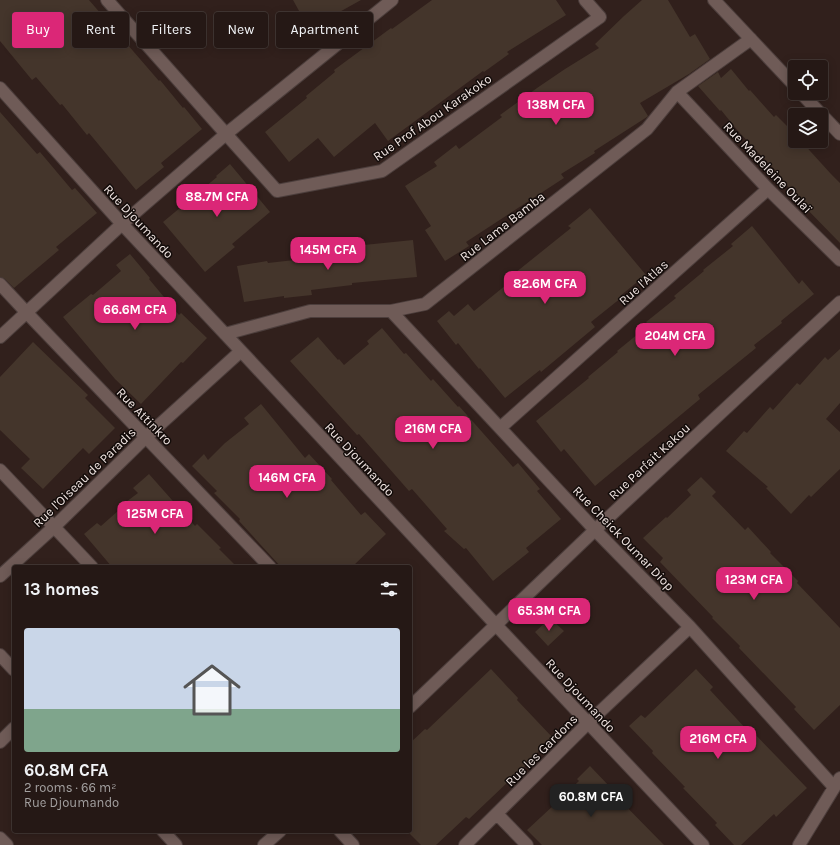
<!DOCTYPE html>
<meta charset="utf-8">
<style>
body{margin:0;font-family:Karla,sans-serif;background:#2d211e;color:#f1f3f6;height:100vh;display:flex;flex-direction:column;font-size:15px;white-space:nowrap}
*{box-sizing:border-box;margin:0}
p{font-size:13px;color:#a3a0a0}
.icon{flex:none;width:22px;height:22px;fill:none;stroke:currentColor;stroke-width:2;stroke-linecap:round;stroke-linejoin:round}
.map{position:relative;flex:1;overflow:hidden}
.sheet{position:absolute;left:12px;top:565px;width:400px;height:268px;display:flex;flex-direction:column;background:#251815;border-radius:4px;box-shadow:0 2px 10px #0003,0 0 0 1px #423734}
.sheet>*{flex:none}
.top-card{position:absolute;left:12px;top:12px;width:400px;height:36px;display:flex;gap:8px}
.tools{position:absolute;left:788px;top:60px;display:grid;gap:8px}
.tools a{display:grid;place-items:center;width:40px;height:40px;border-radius:4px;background:#251815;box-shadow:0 2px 10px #0003,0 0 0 1px #423734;font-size:20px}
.price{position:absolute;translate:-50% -34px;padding:0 9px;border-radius:8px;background:#db2777;color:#fff;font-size:13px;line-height:26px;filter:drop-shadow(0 1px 2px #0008)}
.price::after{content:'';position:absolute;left:50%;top:24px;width:12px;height:9px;margin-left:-6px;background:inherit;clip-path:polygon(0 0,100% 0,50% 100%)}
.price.active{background:#222;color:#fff}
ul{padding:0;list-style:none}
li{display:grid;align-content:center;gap:8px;height:212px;padding:0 12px}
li+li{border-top:1px solid #423734}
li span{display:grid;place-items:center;height:124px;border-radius:4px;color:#555}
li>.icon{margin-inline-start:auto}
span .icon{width:72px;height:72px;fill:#fffc;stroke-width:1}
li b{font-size:17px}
h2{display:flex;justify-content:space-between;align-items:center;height:48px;padding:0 12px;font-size:17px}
.tag{padding:0 14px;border-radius:4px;background:#251815;box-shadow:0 2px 10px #0003,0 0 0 1px #423734;font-size:14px;line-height:36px}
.tag.active{background:#db2777;color:#fff}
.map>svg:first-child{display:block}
.building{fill:#44352b}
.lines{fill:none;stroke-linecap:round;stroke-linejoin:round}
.street-casing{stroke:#4c3e3c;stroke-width:14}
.street{stroke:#6f5b57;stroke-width:12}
.labels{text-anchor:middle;stroke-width:3;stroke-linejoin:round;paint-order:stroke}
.street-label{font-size:13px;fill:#f1e5e2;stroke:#130c0a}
</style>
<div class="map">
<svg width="840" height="845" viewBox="0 0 840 845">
<rect width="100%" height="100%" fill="#31201c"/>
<!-- building -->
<path class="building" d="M0,0h89l70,81 1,-1 23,28 1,-1 18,22 -41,34 3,4 -28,23 -23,-28 -24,-29 -2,2 -25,-31 -2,1 -24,-28 -4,3 -32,-39z
M293,0h68l-52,29z
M432,0h124l10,15 -59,37 2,2 -25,18 -1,-1 -95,70 -13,-18 -41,34 -16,-19 -29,24 -24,-30 42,-34 -1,-2 29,-24 -1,-2 57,-42 1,1z
M642,0h26l22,37 5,-3 15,25 -21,15 -49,29 8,13 -1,1 -53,34 1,2 -34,21 3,4 -98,64 3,4 -24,15 -20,-31 6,-4 -26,-40 32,-20 -3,-4 22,-17 3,4 43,-32 -2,-2 37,-27 28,-19 34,-21 -4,-4 29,-28z
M731,69l18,22 1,-1 24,27 2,-2 19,19v7h6l30,33 9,9v60l-39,-40 1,-1 -28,-31 1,-1 -37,-39 -17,-21 -1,1 -22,-25 20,-14 3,6z
M0,112l37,42 3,-2 32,38 3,-2 22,25 -41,34 3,3 -45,38 -9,-9 -5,-2z
M230,164l40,48 -38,32 3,3 -30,25 -42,-50 54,-45 -1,-1z
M590,208l56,67 -26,21 1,2 -30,24 4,5 -54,45 -1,-2 -35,28 -25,-30 -1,1 -21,-26 -2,2 -19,-24 12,-10 5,5 14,-12 6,7 38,-31 -2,-3 61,-49 -3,-2z
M752,226l47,58 3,-4 12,14 -33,27 1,2 -28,22 2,3 -58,47 2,4 -105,87 -31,-37 -3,3 -25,-31 53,-43 -1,-1 30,-25 -1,-1 32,-26 -3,-3 30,-24 -2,-2 30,-25 -1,-1 30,-24 -2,-2z
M413,240l4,37 -65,6v2l-41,5 1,5 -28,3v-2l-40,6 -7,-36 30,-5 1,2 53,-6 -1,-5 34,-4v-2z
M130,254l20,24 -1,1 30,36 2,-2 26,25 -24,25 -2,-1 -40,42 -26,-25 -52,-62 28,-23 2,1 28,-24 -5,-6z
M382,328l22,26 2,-1 25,28 2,-2 25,28 1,-1 54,61 5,-4 22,26 -3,2 24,28 -35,29 3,4 -36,29 -27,-33 -2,1 -20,-18 3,-2 -35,-40 -3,2 -50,-57 -2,1 -67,-74 28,-24 20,23 1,-1 5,6 25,-21 -2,-3z
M33,342l55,53 -3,3 30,30 -26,26 -6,-6 -40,41 -22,-21 9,-9 -30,-29v-53z
M840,349v54l-14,16 14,13v37l-29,28 -2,-2 -18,19 -25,-26 2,-1 -42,-36 18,-20 3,2 23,-26 3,3 24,-27 3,2 25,-28 3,3z
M261,404l44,54 4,-4 23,25 -1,1 30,35 4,-3 21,22 -34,33h-71l-42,-46 1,-2 -26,-26 3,-2 -25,-25 12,-12 4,6 17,-17 24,-19 -5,-6z
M149,474l46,52 2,-2 24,24 -2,1 18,18h-125l-28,-33 13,-11 4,3 26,-23 -1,-1 12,-9 -5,-5z
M701,477l15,15 -4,4 33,34 3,-3 23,25 -1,1 28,28 -1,2 43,45v77l-26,25 -20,-21 2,-2 -57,-59 1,-2 -28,-28 1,-1 -53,-55 3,-4 -20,-20 23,-21 1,1 24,-23 -4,-5z
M550,618l14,13 -16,15 -13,-14z
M491,669l27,29 -1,2 36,38 -27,25 1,1 -58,55 -3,-2 -30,28h-15l-11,-11v-91l15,-14 2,1z
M696,669l17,18 -3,3 38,41 2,-2 57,59 -31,29 -2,-3 -33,31h-7l-19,-20 2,-2 -34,-35 2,-1 -33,-34 1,-2 -24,-25 12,-11 4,3z
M590,766l21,22 -1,2 54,55h-122l-15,-15 28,-26 24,-23 -2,-2z"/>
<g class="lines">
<defs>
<path id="street" d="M107,0l119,134 51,57 105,-20 218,-154 -15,-17
M714,0l81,86
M0,88l122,136 119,127 255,274 207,220
M677,92l91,97 72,71
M801,93l39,41
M0,284l27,29 243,254
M391,311l204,219 95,97 144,160
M225,334l85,-23h81l34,-7 222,-175 30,-37 74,-53
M0,337l122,-113 104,-90 166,-134
M500,428l268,-239
M0,470l92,97
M0,576l54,-49 92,-90 95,-86
M0,655l14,15
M410,707l185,-177 245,-228
M0,742l14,-14
M497,814l30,31
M163,831l13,14
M340,831l13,14
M0,838l7,7
M264,845l16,-14
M465,845l123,-122 102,-96
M799,845l41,-67"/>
</defs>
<!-- street casing -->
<use href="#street" class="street-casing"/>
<!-- street -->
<use href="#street" class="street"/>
</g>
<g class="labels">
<!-- street labels -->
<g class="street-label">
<text transform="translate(432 117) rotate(-35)" y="5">Rue Prof Abou Karakoko</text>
<text transform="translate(768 167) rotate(46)" y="5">Rue Madeleine Oulaï</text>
<text transform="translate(139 221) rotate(47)" y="5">Rue Djoumando</text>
<text transform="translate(502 226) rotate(-38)" y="5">Rue Lama Bamba</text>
<text transform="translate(643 282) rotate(-42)" y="5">Rue l'Atlas</text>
<text transform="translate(145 416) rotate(46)" y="5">Rue Attinkro</text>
<text transform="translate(360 459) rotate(47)" y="5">Rue Djoumando</text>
<text transform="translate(649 461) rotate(-43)" y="5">Rue Parfait Kakou</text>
<text transform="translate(84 477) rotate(-44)" y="5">Rue l'Oiseau de Paradis</text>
<text transform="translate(624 538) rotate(46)" y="5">Rue Cheick Oumar Diop</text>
<text transform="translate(581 695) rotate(47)" y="5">Rue Djoumando</text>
<text transform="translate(541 750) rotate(-45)" y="5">Rue les Gardons</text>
</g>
</g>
</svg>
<div class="tools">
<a><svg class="icon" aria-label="locate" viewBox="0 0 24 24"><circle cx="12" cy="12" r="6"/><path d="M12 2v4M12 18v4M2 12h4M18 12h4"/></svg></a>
<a><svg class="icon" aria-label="layers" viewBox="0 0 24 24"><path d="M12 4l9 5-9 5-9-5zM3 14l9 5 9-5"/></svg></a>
</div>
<b class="price" style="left:556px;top:126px">138M CFA</b>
<b class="price" style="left:217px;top:218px">88.7M CFA</b>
<b class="price" style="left:328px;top:271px">145M CFA</b>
<b class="price" style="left:545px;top:305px">82.6M CFA</b>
<b class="price" style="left:135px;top:331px">66.6M CFA</b>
<b class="price" style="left:675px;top:357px">204M CFA</b>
<b class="price" style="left:433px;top:450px">216M CFA</b>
<b class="price" style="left:287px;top:499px">146M CFA</b>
<b class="price" style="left:155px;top:535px">125M CFA</b>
<b class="price" style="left:754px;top:601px">123M CFA</b>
<b class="price" style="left:549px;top:632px">65.3M CFA</b>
<b class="price" style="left:718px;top:760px">216M CFA</b>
<b class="price active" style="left:591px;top:818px">60.8M CFA</b>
<div class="top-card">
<a class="tag active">Buy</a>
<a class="tag">Rent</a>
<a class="tag">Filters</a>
<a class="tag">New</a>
<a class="tag">Apartment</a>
</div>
<section class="sheet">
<h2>13 homes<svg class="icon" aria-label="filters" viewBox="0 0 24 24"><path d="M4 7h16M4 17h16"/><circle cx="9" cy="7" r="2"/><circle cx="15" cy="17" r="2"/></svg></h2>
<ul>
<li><span style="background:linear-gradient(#c9d6e8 65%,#7fa58c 0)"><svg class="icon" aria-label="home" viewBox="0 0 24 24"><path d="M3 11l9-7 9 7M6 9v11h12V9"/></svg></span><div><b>60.8M CFA</b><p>2 rooms · 66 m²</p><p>Rue Djoumando</p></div></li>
</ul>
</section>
</div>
